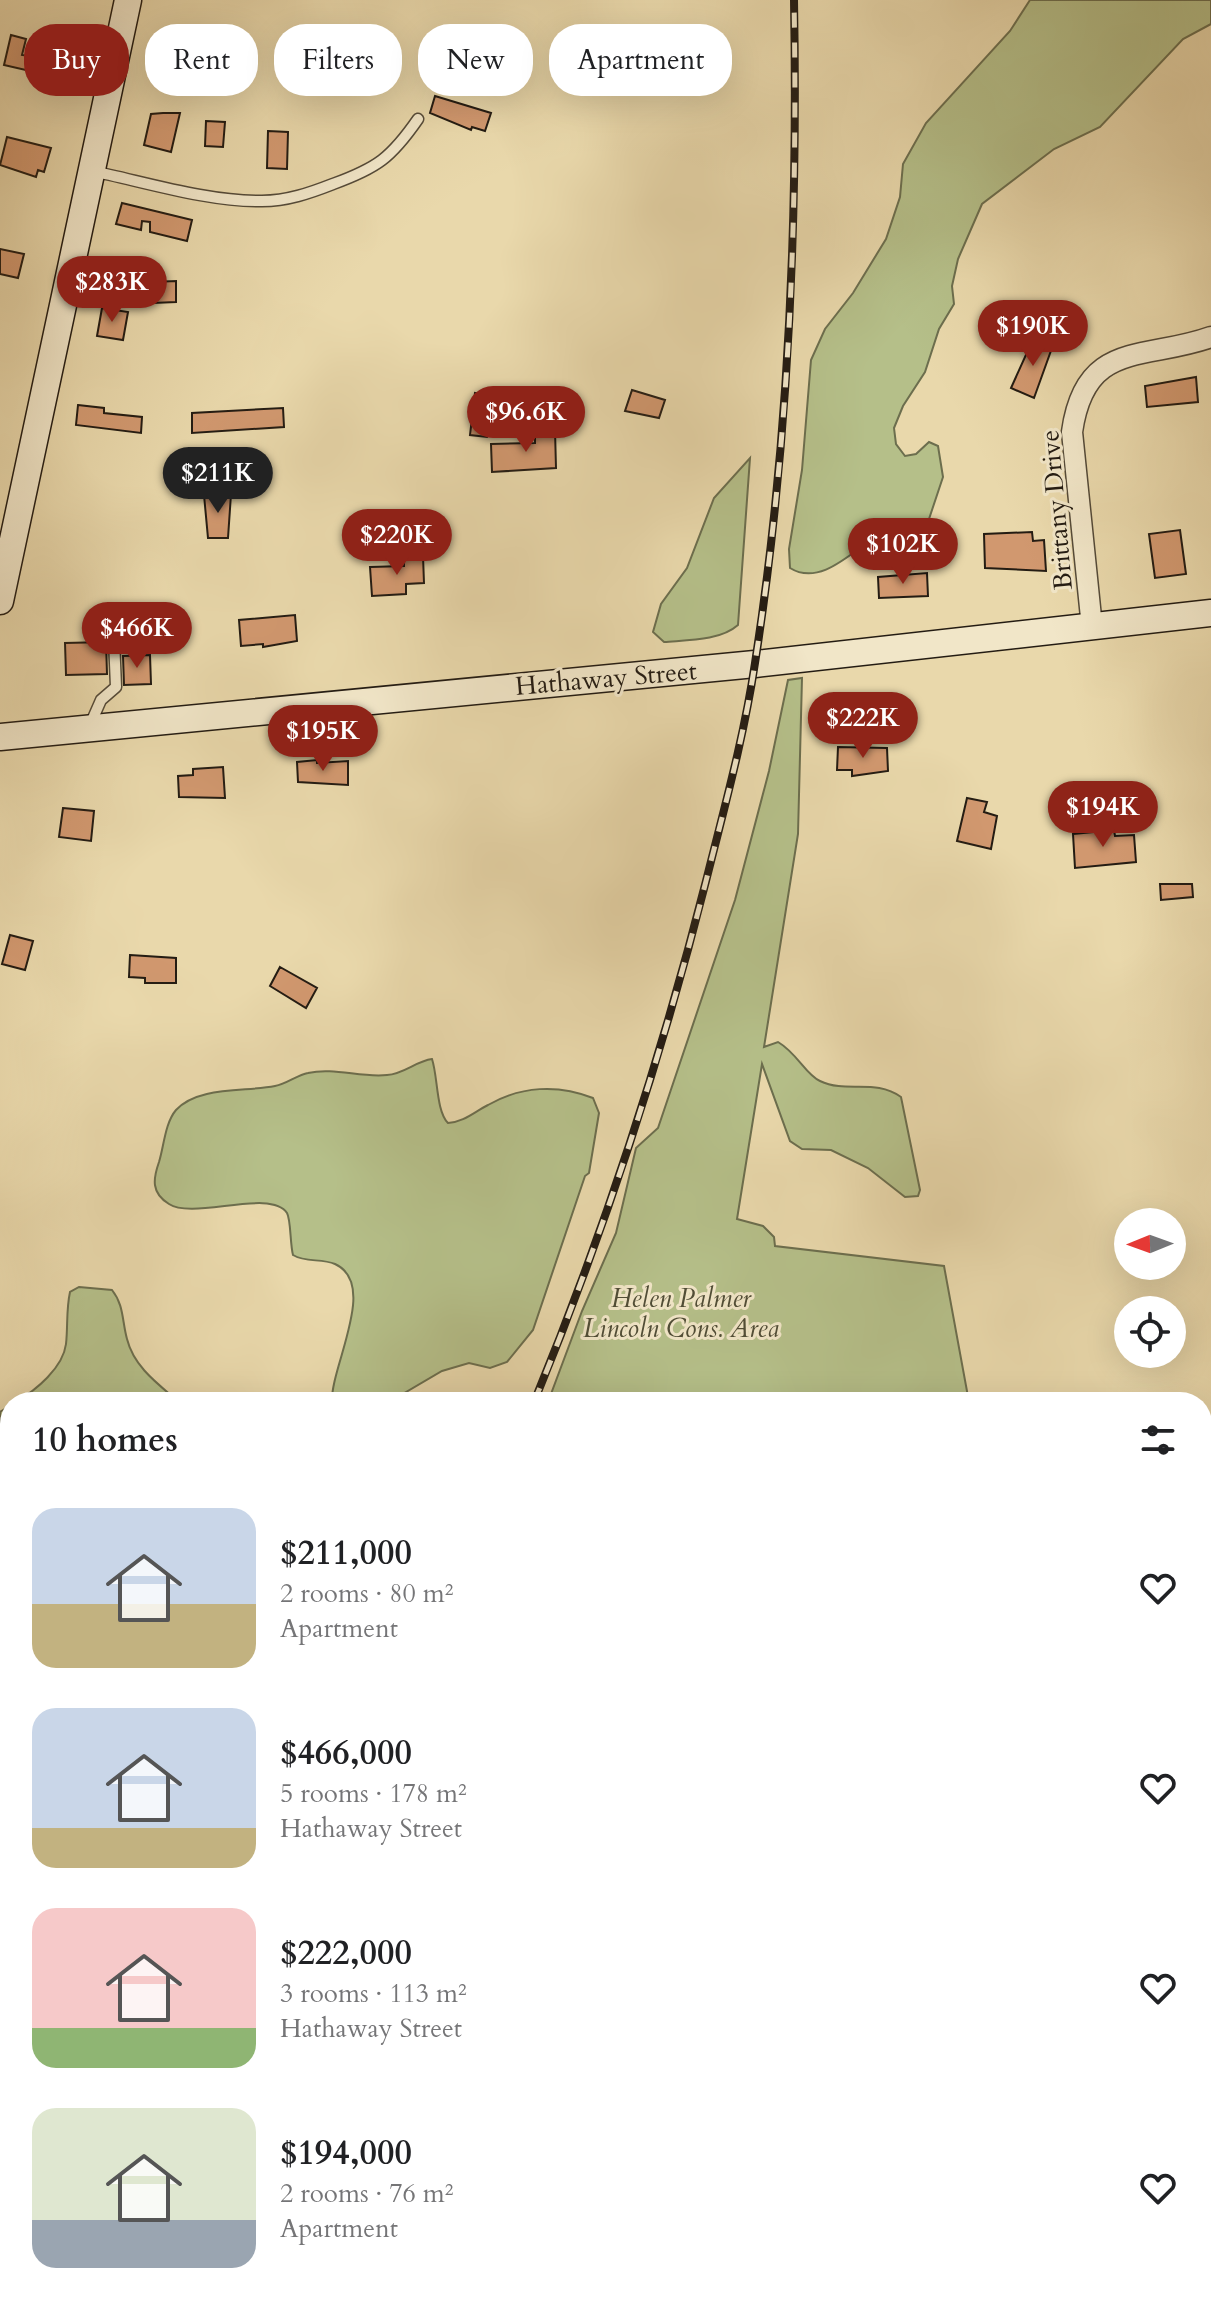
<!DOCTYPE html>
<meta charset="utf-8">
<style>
body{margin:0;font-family:Cardo,serif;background:#f6f6f6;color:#202124;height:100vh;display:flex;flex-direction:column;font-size:30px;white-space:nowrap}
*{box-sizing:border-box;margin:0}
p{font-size:26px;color:#757577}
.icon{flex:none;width:44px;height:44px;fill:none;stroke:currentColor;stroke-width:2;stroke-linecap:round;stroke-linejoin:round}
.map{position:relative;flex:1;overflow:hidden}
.details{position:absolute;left:0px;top:1392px;width:1212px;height:912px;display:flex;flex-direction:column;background:#fff;border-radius:32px 32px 0 0;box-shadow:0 8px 32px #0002}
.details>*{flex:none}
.guide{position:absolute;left:24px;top:24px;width:800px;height:72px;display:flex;gap:16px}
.needle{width:52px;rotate:269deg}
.fabs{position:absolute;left:1114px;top:1208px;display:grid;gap:16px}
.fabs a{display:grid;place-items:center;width:72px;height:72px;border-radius:50%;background:#fff;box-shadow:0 8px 32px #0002;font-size:40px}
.price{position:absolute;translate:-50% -68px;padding:0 18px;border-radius:28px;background:#8f2418;color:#fff;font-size:26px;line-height:52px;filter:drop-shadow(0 2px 4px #0008)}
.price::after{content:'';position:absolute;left:50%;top:48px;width:24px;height:18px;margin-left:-12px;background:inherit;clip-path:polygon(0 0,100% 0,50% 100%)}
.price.active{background:#222;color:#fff}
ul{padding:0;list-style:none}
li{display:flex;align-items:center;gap:24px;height:200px;padding:0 32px}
li span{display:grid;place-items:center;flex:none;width:224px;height:160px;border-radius:24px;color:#555}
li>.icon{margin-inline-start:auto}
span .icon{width:96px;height:96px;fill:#fffc;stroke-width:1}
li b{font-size:34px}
h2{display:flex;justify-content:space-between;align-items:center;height:96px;padding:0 32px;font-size:34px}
.tag{padding:0 28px;border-radius:32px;background:#fff;box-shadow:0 8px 32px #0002;font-size:28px;line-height:72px}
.tag.active{background:#8f2418;color:#fff}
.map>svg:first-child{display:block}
.green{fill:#b5bf89;stroke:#6c6e4e;stroke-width:2}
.water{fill:#9ab8b3;stroke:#6b7a73;stroke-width:2}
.building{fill:#d1986f;stroke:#241c13;stroke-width:2}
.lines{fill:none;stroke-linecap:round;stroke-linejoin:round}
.lane-casing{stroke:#554b39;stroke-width:13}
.street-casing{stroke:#554b39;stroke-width:23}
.secondary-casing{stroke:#241c13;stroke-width:29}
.highway-casing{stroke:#241c13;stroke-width:37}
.lane{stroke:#f1e6c8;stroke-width:10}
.street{stroke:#f1e6c8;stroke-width:20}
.secondary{stroke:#f1e6c8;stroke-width:26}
.highway{stroke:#e4bc76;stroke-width:34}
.rail-casing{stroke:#241c13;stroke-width:8}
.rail{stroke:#f1e6c8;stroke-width:5;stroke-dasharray:15;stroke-linecap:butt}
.labels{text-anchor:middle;stroke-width:6;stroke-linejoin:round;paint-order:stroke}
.street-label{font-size:26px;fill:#241c13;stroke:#f1e6c8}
.park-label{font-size:26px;font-style:italic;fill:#504d36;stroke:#f1e6c8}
</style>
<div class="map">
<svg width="1211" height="2304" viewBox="0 0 1211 2304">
<rect width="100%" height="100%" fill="#e9d8ab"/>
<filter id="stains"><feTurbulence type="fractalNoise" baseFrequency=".0025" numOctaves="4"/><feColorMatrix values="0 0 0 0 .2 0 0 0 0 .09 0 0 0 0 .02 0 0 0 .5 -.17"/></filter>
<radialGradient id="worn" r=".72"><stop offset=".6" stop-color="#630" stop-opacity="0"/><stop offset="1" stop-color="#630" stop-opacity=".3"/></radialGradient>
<!-- green -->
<path class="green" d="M1030,0h181v24l-28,15 -83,88 -46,22 -72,55 -24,55 -6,27 2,18 -15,25 -14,43 -22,34 -9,22 2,16 9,12 11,-2 13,-12 9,4 5,31 -14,42c-14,11 -28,4 -42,11 -28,13 -63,59 -97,38l-1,-19 13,-79 9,-110 14,-31 28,-36 33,-54 14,-42 3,-33 23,-41 84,-92z
M750,458l-12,167c-18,16 -51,15 -74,17l-11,-10 8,-28 26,-36 27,-70z
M802,678l-4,156 -34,213 14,-5c19,11 28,33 42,39 27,13 55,-3 81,16l19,93 -2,6 -13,1 -37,-29 -37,-18 -29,-1 -12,-8 -28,-77 -25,155 26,7 11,11 1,9 169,20 25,136h-421l34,-91 34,-78 20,-85 22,-20 77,-228 34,-129 19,-91z
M432,1059c6,18 4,52 16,64 16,-1 26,-11 40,-18 33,-19 70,-21 105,-7l6,15 -10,60 -4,3 -52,154 -26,32 -17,6 -21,-5 -27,8 -53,31h-57c-2,-35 47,-118 3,-138 -14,-6 -29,-1 -42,-9 -3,-11 -2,-35 -6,-42 -16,-25 -94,7 -118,-9 -18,-11 -16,-25 -10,-42 5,-16 6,-39 17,-52 22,-24 69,-18 99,-24 12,-2 22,-11 33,-13 26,-6 53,5 79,2 17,-1 29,-14 45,-16z
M79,1287l33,3c12,15 10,31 15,49 7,28 31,45 52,63h-163c20,-12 47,-34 50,-58 2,-18 0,-34 4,-52z
M10,1406v72l-10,-2v-64z
M1211,1512v128h-9v-125z
M0,1842l10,3v354l-10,12z
M1202,2058l9,1v245h-119l-20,-10h130z
M545,2294h86l-23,1 -14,9h-66z"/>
<!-- water -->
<path class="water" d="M1202,2006l9,1v135l-9,8z
M631,2294h433l-12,10h-458l14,-9z"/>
<!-- building -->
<path class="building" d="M11,35l15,4 -4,16 35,5 -1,9 13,1 -3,19 -28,-4 1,-12 -35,-8z
M435,96l56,17 -6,18 -13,-4 -1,3 -41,-17z
M163,113h17l-9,39 -27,-7 7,-31z
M206,121l19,1 -2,25 -18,-1z
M268,131l20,1 -1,37 -20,-1z
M7,137l44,11 -7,24 -6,-2 -2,7 -36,-12z
M122,203l70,17 -5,21 -37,-9v-10l-8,-1 -1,9 -25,-6z
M0,249l24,5 -6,24 -18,-4z
M176,281v21l-23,1 -1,-21z
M102,308l26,4 -5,28 -26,-4z
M1034,337l19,8 -19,53 -23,-10z
M1196,377l2,25 -51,5 -2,-21z
M632,390l33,10 -6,18 -34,-7z
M475,393l17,3 -5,41 -17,-2z
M78,405l26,3v5l38,4 -1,16 -65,-8z
M283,408l1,19 -92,6v-20z
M535,430h20l1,38 -64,4 -1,-28 44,-1z
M231,494l-3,44h-20l-4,-43z
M1180,530l6,44 -31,4 -6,-44z
M1032,532l1,9 11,-1 2,31 -61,-3 -1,-34z
M423,556l1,27 -18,1v10l-34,2 -2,-29 34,-1v-9z
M927,573l1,23 -49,2 -1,-21z
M295,615l2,26 -34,6v-3l-22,2 -2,-26z
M106,642l1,32 -41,1 -1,-32z
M150,655l1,29 -27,1 -1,-29z
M838,747l49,1 1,23 -36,5v-6h-15z
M317,760v3l31,-2v24l-50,-3 -1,-20z
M223,767l2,31 -46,-1 -1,-21 15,-1v-6z
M967,798l20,4 -3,10 13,4 -6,33 -34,-8z
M63,808l31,3 -3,30 -32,-4z
M1114,830l1,6 19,-1 2,27 -61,6 -2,-34z
M1160,884h32l1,13 -32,3z
M10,935l23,6 -8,29 -23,-6z
M130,955l46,3v25h-31v-5l-16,-1z
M280,967l37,21 -11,20 -36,-22z"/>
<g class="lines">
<defs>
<path id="lane" d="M92,171c53,11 117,31 170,30 25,0 48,-8 71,-17 44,-16 58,-26 85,-65
M90,725l11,-25 15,-13 -2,-48"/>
<path id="street" d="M1092,627l-20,-195c13,-93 73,-71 139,-95
M1108,2304l6,-10"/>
<path id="secondary" d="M0,601l128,-601
M0,737l755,-73 456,-51"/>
<path id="highway" d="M0,1558l10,3
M0,1708l10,3
M1202,1756l9,1
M1202,1939l9,1"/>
</defs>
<!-- lane casing -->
<use href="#lane" class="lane-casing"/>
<!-- street casing -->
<use href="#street" class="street-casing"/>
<!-- secondary casing -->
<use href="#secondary" class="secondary-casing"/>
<!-- highway casing -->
<use href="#highway" class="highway-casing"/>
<!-- lane -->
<use href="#lane" class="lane"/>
<!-- street -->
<use href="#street" class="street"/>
<!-- secondary -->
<use href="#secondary" class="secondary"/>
<!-- highway -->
<use href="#highway" class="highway"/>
<defs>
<path id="rail" d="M534,1402c70,-170 127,-343 172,-521 18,-72 38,-144 49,-218 34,-219 43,-442 39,-663
M0,2258l10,-12"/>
</defs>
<!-- rail casing -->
<use href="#rail" class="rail-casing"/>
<!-- rail -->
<use href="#rail" class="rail"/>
</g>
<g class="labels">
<!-- street labels -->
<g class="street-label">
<text transform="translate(1056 510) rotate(-95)" y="9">Brittany Drive</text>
<text transform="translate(606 678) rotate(-5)" y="9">Hathaway Street</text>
</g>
<!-- park labels -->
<g class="park-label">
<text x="681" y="1307">Helen Palmer<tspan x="681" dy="30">Lincoln Cons. Area</tspan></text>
</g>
</g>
<rect width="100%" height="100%" filter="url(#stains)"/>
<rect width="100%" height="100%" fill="url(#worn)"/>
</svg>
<div class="fabs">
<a><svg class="needle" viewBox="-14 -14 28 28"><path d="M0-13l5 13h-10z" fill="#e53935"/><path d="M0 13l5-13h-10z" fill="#757577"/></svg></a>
<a><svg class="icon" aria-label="locate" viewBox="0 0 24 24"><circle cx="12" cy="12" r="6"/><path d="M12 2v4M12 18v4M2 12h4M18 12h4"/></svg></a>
</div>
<b class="price" style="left:112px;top:324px">$283K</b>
<b class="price" style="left:1033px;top:368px">$190K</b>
<b class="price" style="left:526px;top:454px">$96.6K</b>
<b class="price active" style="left:218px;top:515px">$211K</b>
<b class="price" style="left:397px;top:577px">$220K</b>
<b class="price" style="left:903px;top:586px">$102K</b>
<b class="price" style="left:137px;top:670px">$466K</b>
<b class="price" style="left:863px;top:760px">$222K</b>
<b class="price" style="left:323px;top:773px">$195K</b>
<b class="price" style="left:1103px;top:849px">$194K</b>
<div class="guide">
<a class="tag active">Buy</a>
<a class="tag">Rent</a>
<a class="tag">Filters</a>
<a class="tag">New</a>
<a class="tag">Apartment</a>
</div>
<section class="details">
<h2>10 homes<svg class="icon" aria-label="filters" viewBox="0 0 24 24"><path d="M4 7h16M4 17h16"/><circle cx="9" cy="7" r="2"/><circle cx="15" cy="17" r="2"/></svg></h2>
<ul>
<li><span style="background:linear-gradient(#c9d6e8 60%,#c2b280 0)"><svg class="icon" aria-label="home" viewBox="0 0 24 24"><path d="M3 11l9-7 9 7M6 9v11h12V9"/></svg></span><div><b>$211,000</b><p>2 rooms · 80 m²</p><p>Apartment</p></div><svg class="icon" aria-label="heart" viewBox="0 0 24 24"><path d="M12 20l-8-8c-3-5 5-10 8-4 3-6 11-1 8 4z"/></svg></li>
<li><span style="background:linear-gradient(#c9d6e8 75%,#c2b280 0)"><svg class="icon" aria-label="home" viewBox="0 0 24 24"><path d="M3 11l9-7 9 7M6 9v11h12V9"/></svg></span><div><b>$466,000</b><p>5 rooms · 178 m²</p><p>Hathaway Street</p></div><svg class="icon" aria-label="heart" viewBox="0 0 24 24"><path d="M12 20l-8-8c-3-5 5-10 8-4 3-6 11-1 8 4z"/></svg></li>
<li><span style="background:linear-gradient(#f6c9c9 75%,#8fb573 0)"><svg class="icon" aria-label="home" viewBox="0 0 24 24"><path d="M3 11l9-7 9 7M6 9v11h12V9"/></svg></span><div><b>$222,000</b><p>3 rooms · 113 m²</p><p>Hathaway Street</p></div><svg class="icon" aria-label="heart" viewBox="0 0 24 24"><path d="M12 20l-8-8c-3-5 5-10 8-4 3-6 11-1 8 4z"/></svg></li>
<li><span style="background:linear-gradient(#dfe7d0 70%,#9aa5b1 0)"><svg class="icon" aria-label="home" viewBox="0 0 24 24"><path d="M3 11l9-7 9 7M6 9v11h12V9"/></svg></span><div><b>$194,000</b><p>2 rooms · 76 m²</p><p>Apartment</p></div><svg class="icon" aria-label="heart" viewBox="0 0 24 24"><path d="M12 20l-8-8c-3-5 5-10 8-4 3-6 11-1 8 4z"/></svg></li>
</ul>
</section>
</div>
